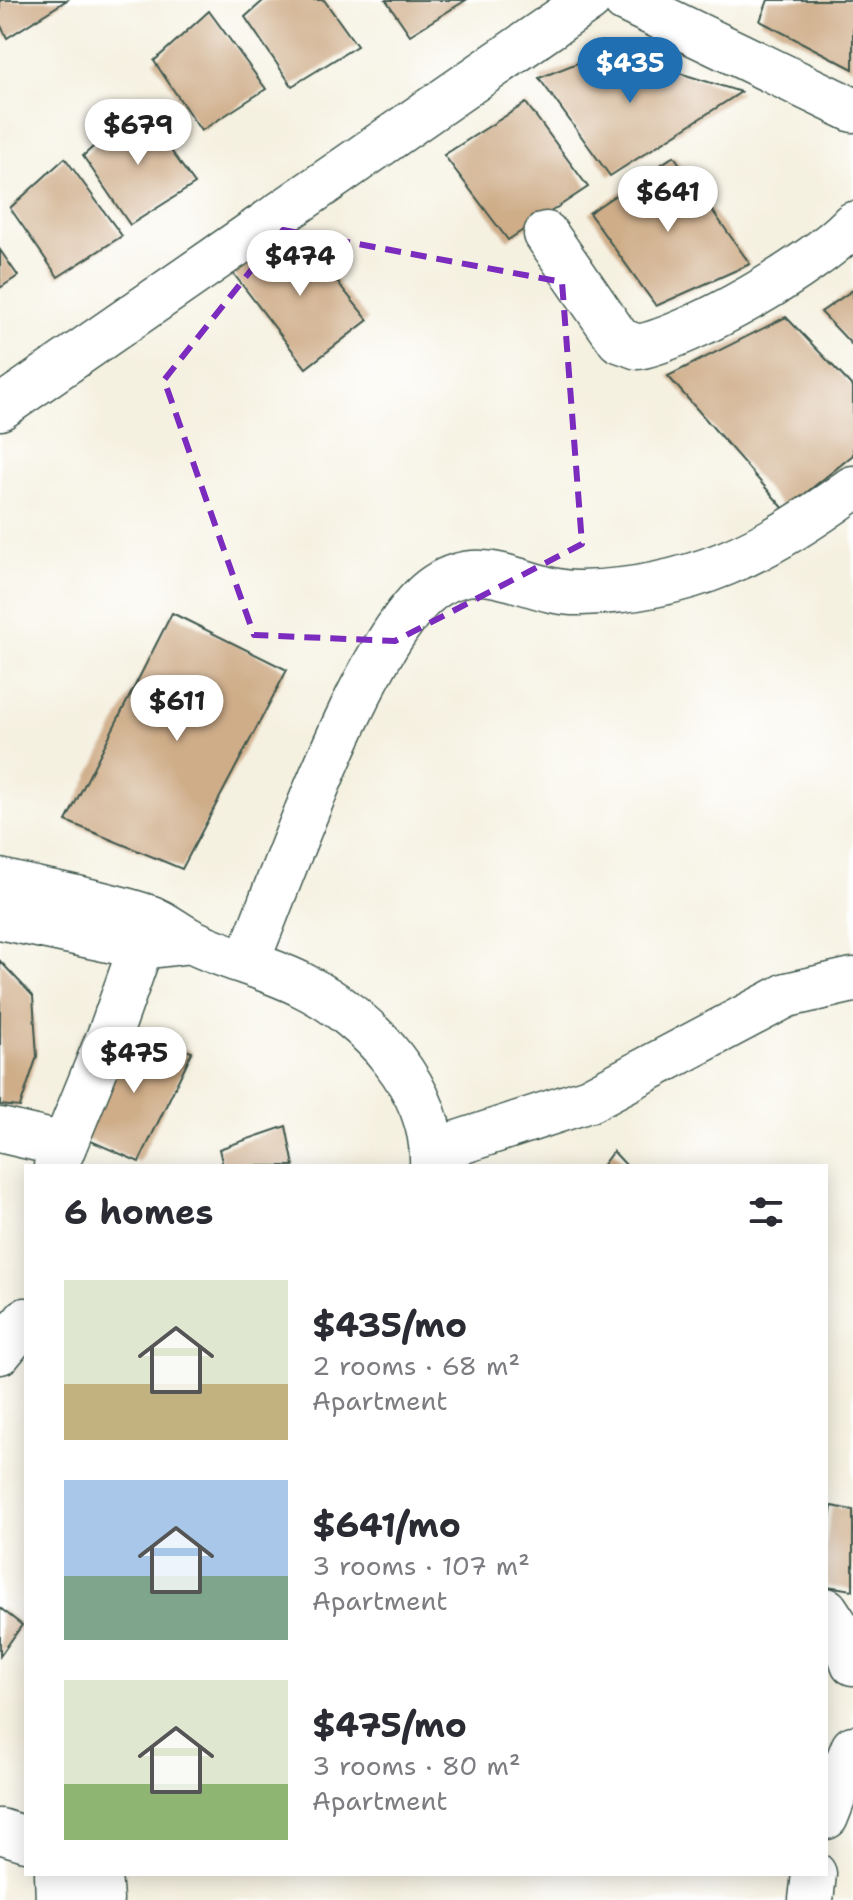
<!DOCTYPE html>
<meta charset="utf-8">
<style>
body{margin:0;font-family:"Shantell Sans",sans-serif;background:#f7f7f7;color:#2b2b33;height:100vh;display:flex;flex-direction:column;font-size:30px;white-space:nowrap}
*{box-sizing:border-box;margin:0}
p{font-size:26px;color:#7c7c81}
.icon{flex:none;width:44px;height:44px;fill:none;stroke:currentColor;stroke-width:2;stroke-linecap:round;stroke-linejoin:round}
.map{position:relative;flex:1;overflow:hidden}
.sheet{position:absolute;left:24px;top:1164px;width:804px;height:712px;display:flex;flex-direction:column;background:#fff;border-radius:0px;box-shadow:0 4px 20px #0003}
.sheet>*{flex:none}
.price{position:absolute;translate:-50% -68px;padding:0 18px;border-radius:28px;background:#fff;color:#222;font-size:26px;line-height:52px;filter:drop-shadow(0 2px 4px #0008)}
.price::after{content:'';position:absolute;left:50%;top:48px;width:24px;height:18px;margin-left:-12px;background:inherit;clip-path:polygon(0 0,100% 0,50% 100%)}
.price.current{background:#1f6fb2;color:#fff}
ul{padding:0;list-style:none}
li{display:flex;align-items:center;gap:24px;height:200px;padding:0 40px}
li span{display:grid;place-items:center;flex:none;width:224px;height:160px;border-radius:0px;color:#555}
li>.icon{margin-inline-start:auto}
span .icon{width:96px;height:96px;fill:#fffc;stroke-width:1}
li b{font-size:34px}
h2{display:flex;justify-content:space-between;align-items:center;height:96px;padding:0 40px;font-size:34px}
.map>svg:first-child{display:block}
.building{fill:#cfad89}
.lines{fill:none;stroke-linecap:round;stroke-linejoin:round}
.minor-casing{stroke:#3f584e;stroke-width:47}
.major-casing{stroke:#3f584e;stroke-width:47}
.minor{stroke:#fff;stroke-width:44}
.major{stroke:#fff;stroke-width:44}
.marked{fill:none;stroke:#7b2cbf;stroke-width:6;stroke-dasharray:16 10;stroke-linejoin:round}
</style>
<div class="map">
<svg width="853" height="1900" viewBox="0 0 853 1900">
<rect width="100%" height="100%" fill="#fff"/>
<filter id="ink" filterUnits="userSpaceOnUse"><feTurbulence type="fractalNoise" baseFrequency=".0125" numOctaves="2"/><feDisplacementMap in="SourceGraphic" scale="16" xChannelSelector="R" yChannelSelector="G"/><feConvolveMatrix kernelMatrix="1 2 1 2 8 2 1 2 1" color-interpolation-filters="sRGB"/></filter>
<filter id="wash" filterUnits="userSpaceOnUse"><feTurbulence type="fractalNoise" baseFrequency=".006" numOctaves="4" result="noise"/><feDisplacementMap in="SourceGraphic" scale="32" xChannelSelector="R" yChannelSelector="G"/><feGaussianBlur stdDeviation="1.8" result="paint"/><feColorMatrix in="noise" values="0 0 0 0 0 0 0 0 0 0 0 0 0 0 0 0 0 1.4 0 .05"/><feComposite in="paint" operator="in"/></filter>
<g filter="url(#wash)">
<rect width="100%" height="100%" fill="#f5f1e1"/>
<g id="blocks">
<!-- building -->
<path class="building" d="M0,0h67l-60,38 -7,-14z
M264,0h60l33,46 -65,40 -47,-69z
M386,0h80l-56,35z
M768,0h85v69l-93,-48z
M209,11l57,78 -65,42 -47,-70z
M608,51l133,41 -131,84 -71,-98z
M526,103l62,84 -80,53 -64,-85z
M139,106l56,78 -65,41 -47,-69z
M674,156l76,108 -94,42 -67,-93z
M65,158l57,78 -64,41 -48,-69z
M294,228l74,92 -62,48 -73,-95z
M0,250l18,26 -18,12z
M853,290v56l-32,-34z
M786,317l67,70v68l-68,55 -117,-134z
M172,613l115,57 -105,199 -116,-48z
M0,961l33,35 4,60 -17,51 -20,-2z
M125,1030l67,22 -53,110 -62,-27z
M286,1126l8,40h-71l-4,-17z
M613,1151l14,15h-25z
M832,1506l21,4v80l-27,-4v-42z
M0,1608l22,17 -22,31z"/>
</g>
</g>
<g filter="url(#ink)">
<use href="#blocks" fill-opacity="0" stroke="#3f584e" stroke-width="2"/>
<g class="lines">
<defs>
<path id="minor" d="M625,0l228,110
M546,234l73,106 19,7c55,-11 177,-82 215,-123
M0,408l589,-408
M247,962c35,-84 119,-330 189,-376 52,-34 93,9 145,7 110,-3 185,-41 272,-105
M0,1130l64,15
M433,1151l156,-51 198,-105 66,-15
M56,1166l55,-135 40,-113
M0,1352l26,-32
M826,1610l19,29 8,24
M826,1817l27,-69
M0,1831l26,8
M811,1900l3,-26"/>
<path id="major" d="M0,881c49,12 101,20 148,36 16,5 28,17 43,24 36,18 77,26 113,45 65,32 131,104 128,180
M0,917l142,30 49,-6
M57,1874l1,26
M99,1874l2,26"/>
</defs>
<!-- minor casing -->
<use href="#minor" class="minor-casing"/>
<!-- major casing -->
<use href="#major" class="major-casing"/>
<!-- minor -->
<use href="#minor" class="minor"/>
<!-- major -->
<use href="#major" class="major"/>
</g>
</g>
<!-- marked area -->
<path class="marked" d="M283,230l279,52 20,262 -187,97 -141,-6 -90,-255z"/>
</svg>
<b class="price current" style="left:630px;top:105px">$435</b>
<b class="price" style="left:138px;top:167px">$679</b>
<b class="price" style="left:668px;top:234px">$641</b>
<b class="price" style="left:300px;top:298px">$474</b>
<b class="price" style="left:177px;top:743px">$611</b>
<b class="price" style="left:134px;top:1095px">$475</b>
<section class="sheet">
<h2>6 homes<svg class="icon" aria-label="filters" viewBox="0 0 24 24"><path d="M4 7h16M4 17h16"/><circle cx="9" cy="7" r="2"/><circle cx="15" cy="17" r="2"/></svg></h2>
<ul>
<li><span style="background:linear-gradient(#dfe7d0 65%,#c2b280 0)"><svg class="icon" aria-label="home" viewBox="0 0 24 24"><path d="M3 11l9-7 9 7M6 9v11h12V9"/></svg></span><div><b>$435/mo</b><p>2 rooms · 68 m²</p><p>Apartment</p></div></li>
<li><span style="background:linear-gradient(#a9c7e8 60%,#7fa58c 0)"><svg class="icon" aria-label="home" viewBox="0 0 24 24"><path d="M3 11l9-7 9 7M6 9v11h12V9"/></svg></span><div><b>$641/mo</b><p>3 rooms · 107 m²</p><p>Apartment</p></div></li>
<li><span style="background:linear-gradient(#dfe7d0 65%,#8fb573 0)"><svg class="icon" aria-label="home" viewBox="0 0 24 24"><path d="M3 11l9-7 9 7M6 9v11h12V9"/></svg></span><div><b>$475/mo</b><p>3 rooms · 80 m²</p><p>Apartment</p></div></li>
</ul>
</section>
</div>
